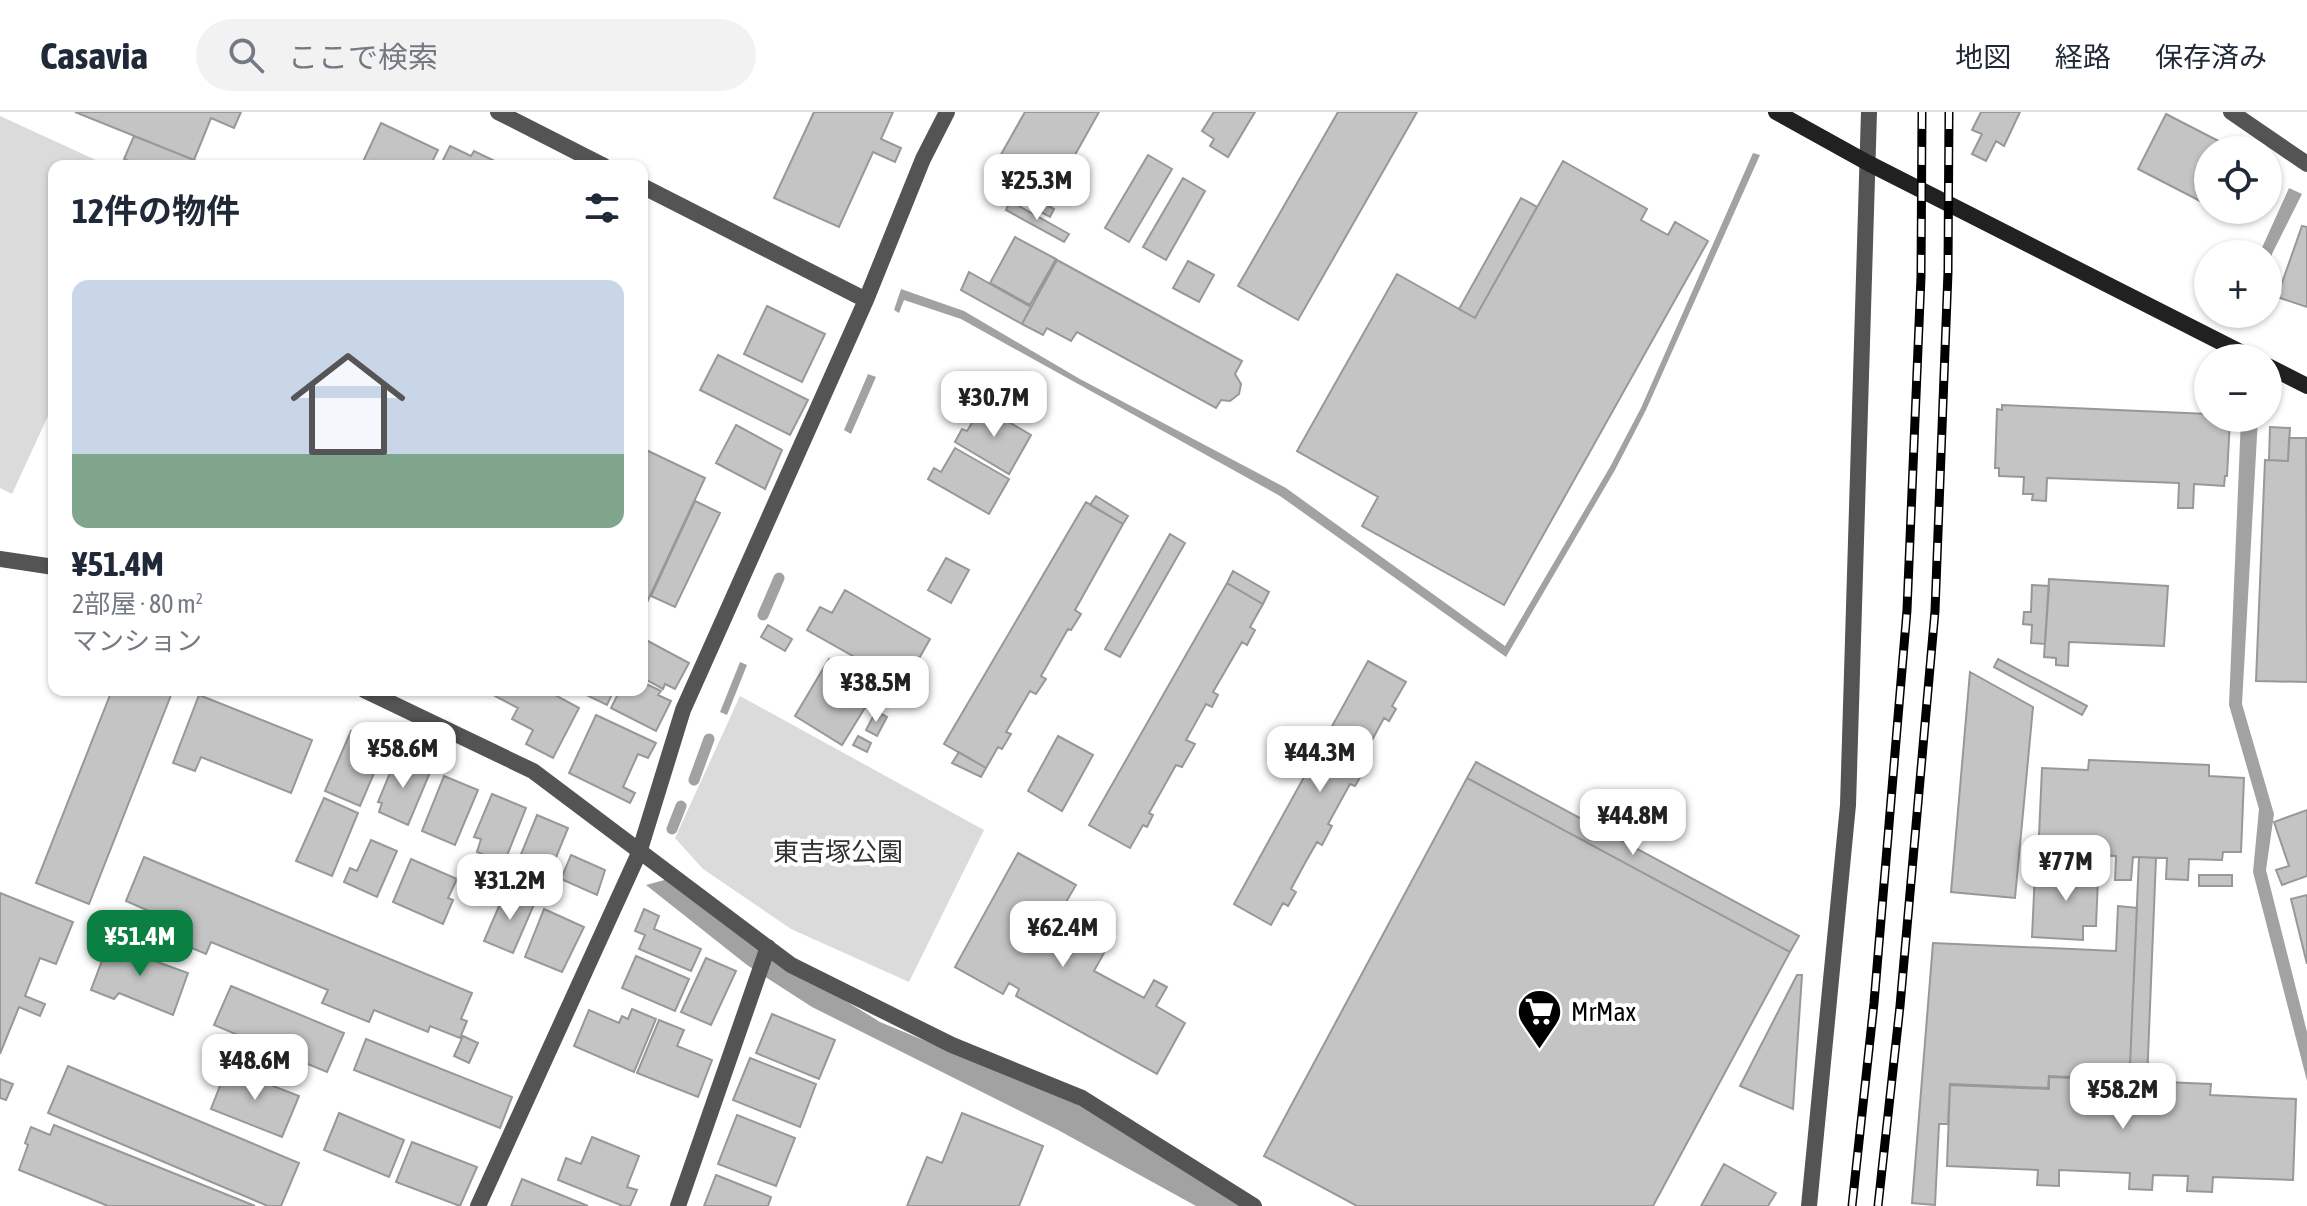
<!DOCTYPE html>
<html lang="ja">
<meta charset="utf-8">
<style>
body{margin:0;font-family:"Asap Condensed","Noto Sans JP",sans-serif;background:#f2f2f3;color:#1f2937;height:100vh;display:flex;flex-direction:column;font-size:30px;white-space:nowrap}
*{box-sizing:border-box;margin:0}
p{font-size:26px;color:#747a83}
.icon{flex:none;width:44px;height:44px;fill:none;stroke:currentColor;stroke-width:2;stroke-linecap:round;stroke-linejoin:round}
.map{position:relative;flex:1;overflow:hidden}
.details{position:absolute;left:48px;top:48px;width:600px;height:536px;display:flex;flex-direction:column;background:#fff;border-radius:16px;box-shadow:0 2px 6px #0004}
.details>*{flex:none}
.buttons{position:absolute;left:2194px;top:24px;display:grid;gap:16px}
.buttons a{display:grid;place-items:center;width:88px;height:88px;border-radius:50%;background:#fff;box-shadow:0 2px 6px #0004;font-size:40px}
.price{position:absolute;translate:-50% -68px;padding:0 18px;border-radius:16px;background:#fff;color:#222;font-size:26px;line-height:52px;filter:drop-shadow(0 2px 4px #0008)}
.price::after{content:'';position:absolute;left:50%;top:48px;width:24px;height:18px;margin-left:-12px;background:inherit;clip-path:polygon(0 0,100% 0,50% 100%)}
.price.active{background:#0b8043;color:#fff}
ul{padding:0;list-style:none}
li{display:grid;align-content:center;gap:16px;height:424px;padding:0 24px}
li span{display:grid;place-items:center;height:248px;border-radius:16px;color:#555}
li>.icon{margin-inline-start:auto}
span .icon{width:144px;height:144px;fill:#fffc;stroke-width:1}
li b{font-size:34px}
h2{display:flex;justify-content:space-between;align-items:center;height:96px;padding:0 24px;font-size:34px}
header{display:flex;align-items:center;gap:48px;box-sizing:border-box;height:112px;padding:0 40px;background:#fff;border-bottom:2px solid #e0e1e3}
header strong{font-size:38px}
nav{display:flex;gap:44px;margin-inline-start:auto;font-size:28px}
.search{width:560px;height:72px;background:#f2f2f3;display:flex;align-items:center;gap:20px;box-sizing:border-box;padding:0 28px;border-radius:44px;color:#747a83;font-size:30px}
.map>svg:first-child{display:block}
.green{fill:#dbdbdb}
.water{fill:#a2a2a2}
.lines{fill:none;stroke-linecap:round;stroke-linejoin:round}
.stream{stroke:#a2a2a2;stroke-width:11}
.building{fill:#c4c4c4;stroke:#989898;stroke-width:2}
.street{stroke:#545454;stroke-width:16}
.secondary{stroke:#212121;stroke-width:16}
.rail-casing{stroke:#000;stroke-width:9}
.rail{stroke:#fff;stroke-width:6;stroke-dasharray:18;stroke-linecap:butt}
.labels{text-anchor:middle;stroke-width:8;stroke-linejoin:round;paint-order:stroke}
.park-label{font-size:26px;fill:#323232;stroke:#fff}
.poi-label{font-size:26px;fill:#000;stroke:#fff;text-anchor:start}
</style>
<header>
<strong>Casavia</strong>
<div class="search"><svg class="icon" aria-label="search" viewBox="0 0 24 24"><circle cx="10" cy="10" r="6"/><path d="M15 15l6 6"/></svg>ここで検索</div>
<nav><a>地図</a><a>経路</a><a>保存済み</a></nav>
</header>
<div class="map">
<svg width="2307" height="1094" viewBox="0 0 2307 1094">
<rect width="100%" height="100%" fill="#fff"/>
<!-- green -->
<path class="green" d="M0,4l109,50h-55v237l-42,91 -12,-6z
M740,584l244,134 -75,152 -118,-53 -88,-60 -28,-31z"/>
<!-- water -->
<path class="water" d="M1753,41l7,2 -114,255 -31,60 -109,187 -226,-161 -319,-177 -57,-19 -5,13 -5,-3 7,-21 63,22 116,68 206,109 219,158 105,-179 31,-59z
M2289,76l13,6 -30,60 -4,23v-23h-9l1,-2z
M868,262l8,3 -25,57 -7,-4z
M2241,306h17l-16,286 32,110 -8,56 41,162v49l-54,-209 6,-63 -30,-104z
M740,550l7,3 -20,50 -7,-3z
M668,767l84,64 128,79 195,81 165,103h-44l-138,-76 -246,-123 -65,-42 -101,-80z"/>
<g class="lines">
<!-- stream -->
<path class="stream" d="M763,503l16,-37
M694,668l15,-41
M672,717l9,-23"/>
</g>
<!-- building -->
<path class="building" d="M75,0h166l-7,16 -23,-10 -17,42z
M814,0h79l-12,27 20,9 -6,14 -22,-10 -34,75 -65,-29z
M1025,0h74l-47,84 -57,-31z
M1214,0h41l-27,45 -18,-11 4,-7 -12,-8z
M1338,0h79l-119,208 -60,-34z
M1981,0h39l-16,34 -8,-5 -10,20 -14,-7 10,-20 -10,-4z
M2166,2l70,36h-28v55l-70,-36z
M381,11l57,27 -8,16h-69z
M134,24l60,24 14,6h-67l-17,-7z
M450,34l21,10 3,-5 31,15h-65z
M1148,43l24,14 -43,73 -24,-14z
M1563,49l84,48 -6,11 27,15 7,-13 33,19 -204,364 -142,-79 16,-29 -81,-46 100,-177 78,44z
M1183,66l22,13 -39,69 -23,-13z
M1001,68l53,29 -4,8 -54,-29z
M1521,86l16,9 -62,111 -16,-9z
M1010,89l59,33 -5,8 -58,-32z
M2302,114l5,1v80l-30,-10z
M1015,125l41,22 -26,46 -40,-22z
M1057,148l185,101 -7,13 6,10 -2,10 -9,7 -9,-1 -5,8 -139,-76 -6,9 -24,-13 -4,7 -21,-11z
M1188,149l26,14 -15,27 -26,-14z
M969,160l62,35 -9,17 -61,-34z
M767,194l58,28 -23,48 -58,-28z
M718,243l90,45 -18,35 -90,-45z
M984,291l27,15 -2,4 22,13 -22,39 -54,-32 7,-13 5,2z
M2002,293l206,9v4l22,1 -3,57h-2l-1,10 -30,-2 -1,24h-15l1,-25 -132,-5 -1,23 -14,-1 1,-6h-10l1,-17 -25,-1v-8h-4l2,-59 5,1z
M736,313l46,25 -17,39 -49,-26z
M2270,315l20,1 -2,33 -19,-1z
M2289,326h17l1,244 -51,-1 9,-221 23,1z
M642,336l63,30 -63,135z
M955,336l54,31 -20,35 -61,-35 6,-11 7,4z
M1096,384l32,20 -5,8 -33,-19z
M695,389l25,12 -45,94 -24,-11z
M1086,390l37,22 -48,86 6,4 -10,16 -3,-1 -27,47 5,3 -10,15 -6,-3 -24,41 5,2 -9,15 -4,-2 -12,21 -42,-24z
M1170,422l15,9 -65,114 -15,-8z
M946,446l23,12 -18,33 -23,-13z
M1233,459l36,21 -6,12 -36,-21z
M2049,467l119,7 -4,60 -95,-4 -1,24 -12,-1v-7l-12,-1z
M1227,471l36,21 -13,23 5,3 -8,15 -5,-3 -29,50 5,3 -6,12 -6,-3 -20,36 9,4 -13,23 -6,-2 -27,48 4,2 -6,12 -4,-2 -13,23 -41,-23z
M2032,473l17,1 -4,58 -14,-1 1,-18 -9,-1 1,-12h7z
M845,478l85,49 -26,46 -97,-55 13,-23 12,6z
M768,513l24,14 -7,12 -24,-14z
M646,528l43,23 -14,26 -10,-5 -2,5 -20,-11 -1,-31z
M829,547l48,29 -35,57 -47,-29z
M1998,547l89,47 -5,9 -88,-48z
M1368,549l38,21 -14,24 4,3 -7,12 -5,-3 -26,48 7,3 -10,17 -5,-2 -22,40 4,2 -10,19 -5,-3 -12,21 -14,26 5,3 -8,14 -5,-3 -12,22 -37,-21z
M1970,560l63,35 -18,191 -64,-6z
M642,570l19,9 -3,4 13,6 -15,30 -45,-23 9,-18h22z
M112,578h61l-84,214 -53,-21z
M498,578h48l33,18 -26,50 -27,-14 7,-14 -21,-11 6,-11 -23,-12z
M576,578h38l-7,15z
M199,583l113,45 -21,53 -90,-36 -6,14 -22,-8z
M876,599l11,6 -10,19 -11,-6z
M596,603l60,28 -8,15 -10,-4 -15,33 12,6 -5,10 -61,-30z
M351,619l35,14 -26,61 -35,-15z
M858,624l13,7 -4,9 -14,-7z
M1058,624l35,19 -31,56 -34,-20z
M959,640l27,16 -5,9 -29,-14z
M397,644l34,14 -23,55 -29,-13 3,-9 -4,-1z
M2089,648l120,5v11l35,2 -3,74h-18l-1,8 -33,-1 -1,21 -22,-1 1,-21 -34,-1 -2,23h-16l1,-24 -48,-2 1,-17 -30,-1 3,-68 46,2z
M1476,650l323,174 -9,16 -323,-174z
M444,664l34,14 -23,55 -33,-14z
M1467,666l323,174 -137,254h-296l-93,-50z
M492,682l34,14 -22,55 -27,-11 4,-13 -7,-2z
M324,686l34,15 -26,63 -36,-15z
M2307,698v66l-25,9 -6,-15 13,-4 -15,-44z
M537,703l31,13 -22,54 -31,-13z
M371,728l26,11 -20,46 -33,-15 6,-14 7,3z
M1018,741l58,32 -10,17 18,10 -6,12 -19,-10 -15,28 26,14 9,-17 25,14 -10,18 50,27 10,-18 13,7 -11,19 29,17 -28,51 -141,-78 3,-7 -10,-6 -6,11 -48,-27z
M571,743l34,15 -8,25 -36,-16z
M2087,743h12l-3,71h-13v14l-51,-3 3,-65 51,2z
M144,745l328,136 -11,26 6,2 -7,17 -30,-12 -2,6 -54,-22 -5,12 -47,-19 6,-13 -117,-48 -5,12 -19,-8 5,-11 -45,-18 2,-6 -23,-10z
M2139,745l17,1 -9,223 -36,-2 1,-15 18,1z
M411,747l46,20 -9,19 5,2 -10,24 -50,-22z
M2199,763h33v11h-33z
M506,778l29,12 -22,51 -29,-12z
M0,781l73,29 -17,42 -16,-6 -15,38 20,8 -5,12 -21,-9 -19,47z
M2307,783v69l-16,-65z
M2118,794l19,2 -7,157 -18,-1 -1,15 -62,-3 -1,12 -98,-4 -2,40h-9l-4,81 -23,-2 21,-260 183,8z
M544,797l40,18 -22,45 -37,-15z
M644,797l15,7 -5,13 47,20 -10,22 -52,-22 6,-14 -10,-4z
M125,829l28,11 -1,8 36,13 -15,42 -54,-22 -5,6 -23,-9 15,-40 14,5z
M636,844l53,23 -14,32 -53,-23z
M706,846l30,13 -25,54 -30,-13z
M1797,863h5l-9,134 -53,-23z
M231,874l113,47 -17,39 -113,-47z
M632,897l24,10 -22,53 -60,-26 15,-36 30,13 3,-7 6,3z
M772,902l63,26 -16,39 -63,-26z
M659,908l25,10 -7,16 35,14 -14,37 -61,-24z
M463,924l15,7 -9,20 -15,-7z
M366,927l146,58 -12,31 -146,-58z
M750,946l66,26 -16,43 -67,-27z
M68,954l231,97 -18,43h-13l-220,-93z
M227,956l72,28 -17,41 -71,-28z
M2049,965l162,7 -1,11 86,4 -3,81 -80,-3 -1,15 -25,-1 1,-15 -35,-1 -1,15 -23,-1 1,-16 -71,-3v16l-22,-1 1,-15 -91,-4 3,-81 99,4z
M0,967l13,5 -7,16 -6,-2z
M339,1001l65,27 -15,37 -65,-27z
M962,1001l81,33 -24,60h-112l20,-49 15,6z
M737,1003l58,23 -19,48 -58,-22z
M54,1013l201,81h-147l-89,-36 9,-25 -3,-2 6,-16 19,8z
M592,1025l47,19 -12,31 10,3 -7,16h-7l-65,-26 8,-22 15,6z
M412,1030l65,25 -17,39 -64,-24z
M1724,1052l52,29 -8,13h-67z
M716,1063l55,22 -3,9h-64z
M522,1067l66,27h-77z"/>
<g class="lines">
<!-- street -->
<path class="street" d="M498,0l106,54
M2231,0l76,52
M642,74l224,114
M0,447l54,8
M364,578l169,81 258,194 161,80 130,53 172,108
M478,1094l161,-353 44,-143 183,-410 57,-141 24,-47
M678,1094l90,-259
M1809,1094l39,-401 21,-693"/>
<!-- secondary -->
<path class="secondary" d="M1776,0l92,51 384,195
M2268,254l39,20"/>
<defs>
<path id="rail" d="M1852,1094l22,-203 33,-393 14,-333 1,-165
M1878,1094l22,-200 35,-395 13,-339 1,-160"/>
</defs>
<!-- rail casing -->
<use href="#rail" class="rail-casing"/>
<!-- rail -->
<use href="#rail" class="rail"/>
</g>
<!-- icons -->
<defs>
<symbol id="supermarket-pin" viewBox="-11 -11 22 30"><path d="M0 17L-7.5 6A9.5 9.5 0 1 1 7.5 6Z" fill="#000" stroke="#fff"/><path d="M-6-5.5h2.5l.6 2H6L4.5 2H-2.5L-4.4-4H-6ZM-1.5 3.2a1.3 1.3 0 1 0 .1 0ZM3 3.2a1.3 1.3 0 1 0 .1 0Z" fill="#fff"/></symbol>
</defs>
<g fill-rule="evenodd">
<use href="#supermarket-pin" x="1514" y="874" width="51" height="69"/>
</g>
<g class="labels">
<!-- park labels -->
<g class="park-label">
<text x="838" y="749">東吉塚公園</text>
</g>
<!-- poi labels -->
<g class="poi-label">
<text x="1571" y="909">MrMax</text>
</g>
</g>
</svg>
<div class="buttons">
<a><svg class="icon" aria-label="locate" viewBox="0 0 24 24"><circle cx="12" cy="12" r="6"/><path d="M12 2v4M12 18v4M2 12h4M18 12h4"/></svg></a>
<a>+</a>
<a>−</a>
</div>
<b class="price" style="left:1037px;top:110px">¥25.3M</b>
<b class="price" style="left:994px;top:327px">¥30.7M</b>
<b class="price" style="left:876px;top:612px">¥38.5M</b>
<b class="price" style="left:403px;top:678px">¥58.6M</b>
<b class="price" style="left:1320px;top:682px">¥44.3M</b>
<b class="price" style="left:1633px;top:745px">¥44.8M</b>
<b class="price" style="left:2066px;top:791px">¥77M</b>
<b class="price" style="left:510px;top:810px">¥31.2M</b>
<b class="price" style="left:1063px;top:857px">¥62.4M</b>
<b class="price active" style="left:140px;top:866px">¥51.4M</b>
<b class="price" style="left:255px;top:990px">¥48.6M</b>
<b class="price" style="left:2123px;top:1019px">¥58.2M</b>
<section class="details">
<h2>12件の物件<svg class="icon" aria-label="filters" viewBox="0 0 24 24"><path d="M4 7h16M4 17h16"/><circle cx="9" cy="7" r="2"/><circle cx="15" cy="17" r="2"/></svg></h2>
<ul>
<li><span style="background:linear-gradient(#c9d6e8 70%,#7fa58c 0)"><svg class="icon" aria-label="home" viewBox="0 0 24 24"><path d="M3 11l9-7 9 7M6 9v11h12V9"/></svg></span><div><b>¥51.4M</b><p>2部屋 · 80 m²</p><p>マンション</p></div></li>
</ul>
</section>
</div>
